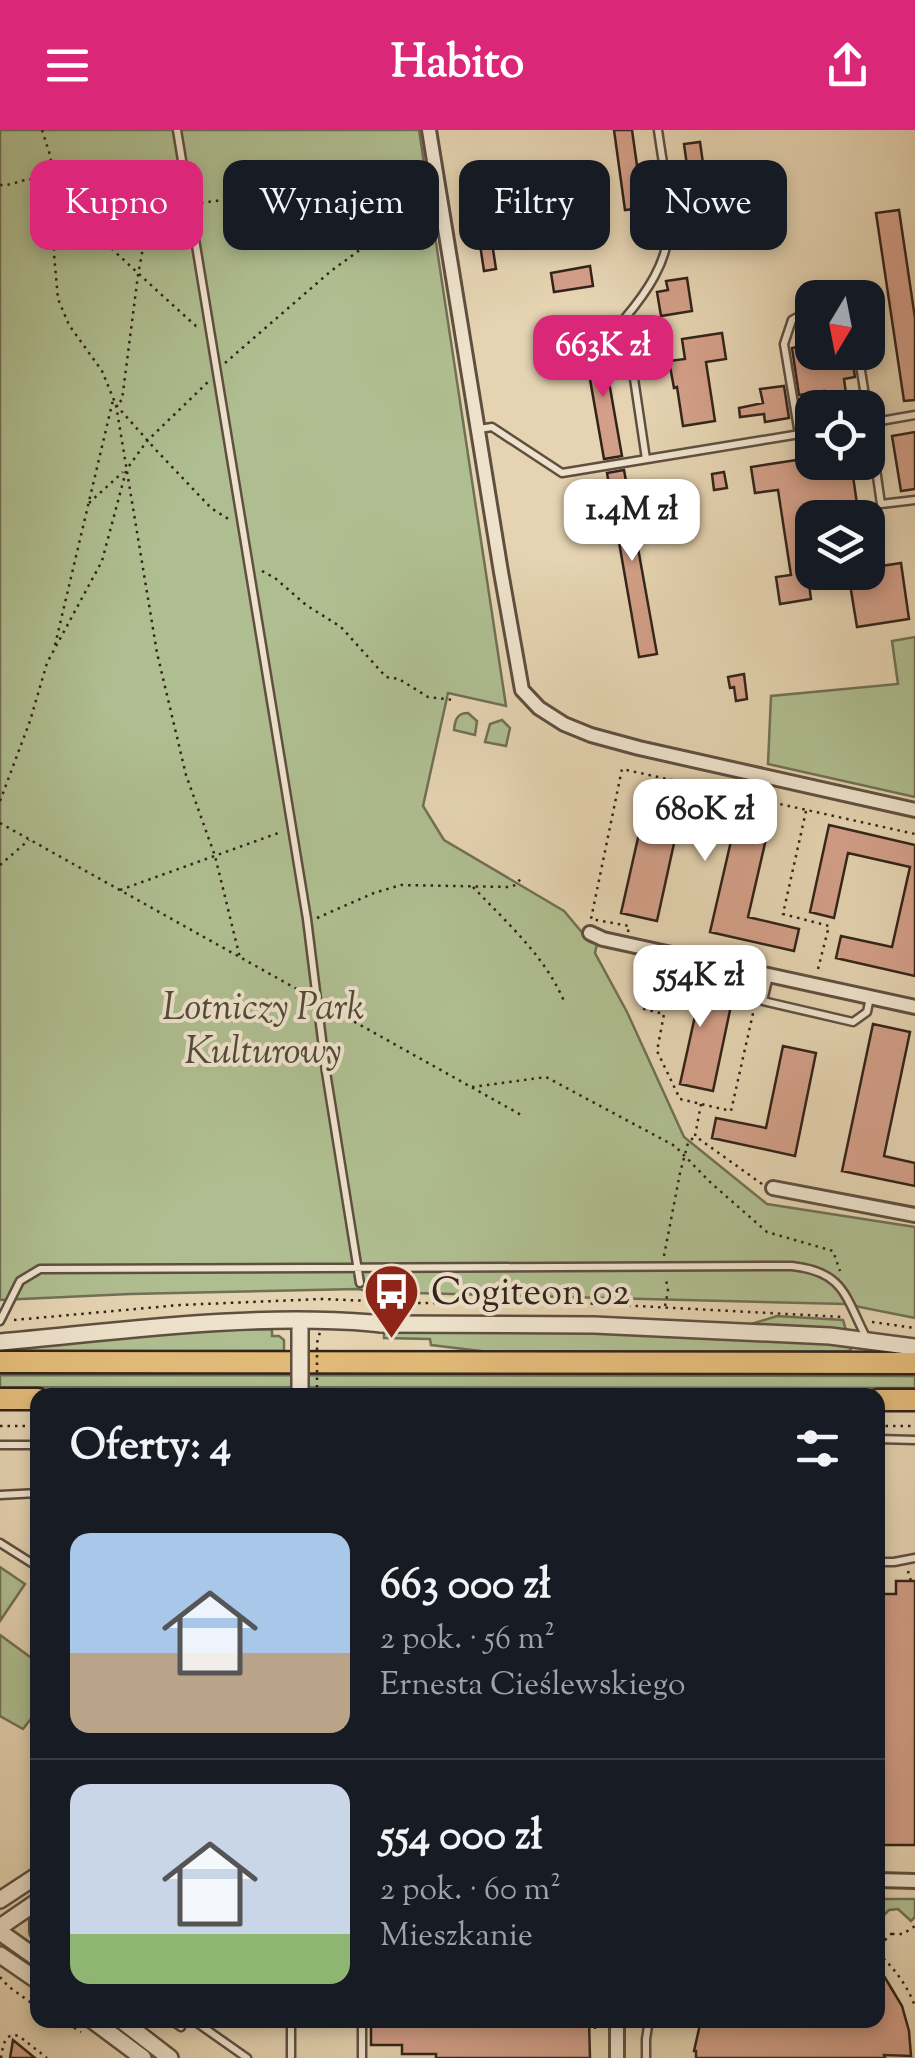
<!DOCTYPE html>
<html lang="pl">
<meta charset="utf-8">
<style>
body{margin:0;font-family:"Sorts Mill Goudy",serif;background:#20242c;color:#f1f3f6;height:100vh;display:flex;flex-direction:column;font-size:38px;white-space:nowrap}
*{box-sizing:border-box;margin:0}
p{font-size:32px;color:#9ea1a6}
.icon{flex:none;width:55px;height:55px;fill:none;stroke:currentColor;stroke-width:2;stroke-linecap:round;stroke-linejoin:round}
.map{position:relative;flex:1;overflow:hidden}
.drawer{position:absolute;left:30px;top:1258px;width:855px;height:640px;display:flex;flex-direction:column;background:#171b24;border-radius:20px;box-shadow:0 5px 15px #0003}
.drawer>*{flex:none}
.guide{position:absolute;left:30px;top:30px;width:855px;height:90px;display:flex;gap:20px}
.needle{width:65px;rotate:190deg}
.tools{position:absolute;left:795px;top:150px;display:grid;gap:20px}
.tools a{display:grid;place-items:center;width:90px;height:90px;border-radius:20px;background:#171b24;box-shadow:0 5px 15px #0003;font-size:50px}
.price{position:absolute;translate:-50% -85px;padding:0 22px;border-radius:20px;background:#fff;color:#222;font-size:32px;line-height:65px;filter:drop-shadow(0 2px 5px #0008)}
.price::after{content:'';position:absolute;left:50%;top:60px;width:30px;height:22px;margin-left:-15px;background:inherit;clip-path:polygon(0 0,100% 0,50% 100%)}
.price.selected{background:#db2777;color:#fff}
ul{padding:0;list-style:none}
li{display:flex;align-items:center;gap:30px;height:250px;padding:0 40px}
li+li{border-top:2px solid #363941}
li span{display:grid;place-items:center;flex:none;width:280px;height:200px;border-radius:20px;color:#555}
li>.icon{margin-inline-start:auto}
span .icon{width:120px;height:120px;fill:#fffc;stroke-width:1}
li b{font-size:42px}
h2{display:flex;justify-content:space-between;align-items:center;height:120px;padding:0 40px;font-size:42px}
.pill{padding:0 35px;border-radius:20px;background:#171b24;box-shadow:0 5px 15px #0003;font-size:35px;line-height:90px}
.pill.selected{background:#db2777;color:#fff}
header{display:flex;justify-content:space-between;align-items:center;height:130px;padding:0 40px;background:#db2777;color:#fff;font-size:45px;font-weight:700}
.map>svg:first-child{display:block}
.green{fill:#afbe90;stroke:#707055;stroke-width:2.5}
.building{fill:#d39f88;stroke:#32231a;stroke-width:2.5}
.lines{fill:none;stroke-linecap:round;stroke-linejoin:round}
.service-casing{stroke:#5f4f40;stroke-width:11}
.minor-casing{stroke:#5f4f40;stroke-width:18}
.tertiary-casing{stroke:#5f4f40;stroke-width:20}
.primary-casing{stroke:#32231a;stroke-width:25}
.path{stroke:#32231a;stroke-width:2.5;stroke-dasharray:2.5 5;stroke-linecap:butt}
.service{stroke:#eee2cc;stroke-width:6}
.minor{stroke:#eee2cc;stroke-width:12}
.tertiary{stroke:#eee2cc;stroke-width:15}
.primary{stroke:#e2ba78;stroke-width:20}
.tertiary-bridge-casing{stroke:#5f4f40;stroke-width:20;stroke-linecap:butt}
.path-bridge{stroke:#32231a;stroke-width:2.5;stroke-dasharray:2.5 5;stroke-linecap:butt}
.tertiary-bridge{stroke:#eee2cc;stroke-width:15}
.labels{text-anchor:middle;stroke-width:8;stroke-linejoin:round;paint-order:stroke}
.park-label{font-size:38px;font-style:italic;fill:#514a38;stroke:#eee2cc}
.poi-label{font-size:38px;fill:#32231a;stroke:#eee2cc;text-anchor:start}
</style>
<header><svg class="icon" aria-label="menu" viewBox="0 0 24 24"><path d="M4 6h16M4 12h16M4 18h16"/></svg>Habito<svg class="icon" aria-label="share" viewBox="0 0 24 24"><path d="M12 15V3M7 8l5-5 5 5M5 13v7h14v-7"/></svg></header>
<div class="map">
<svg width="915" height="1928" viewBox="0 0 915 1928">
<rect width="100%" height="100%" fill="#e5d3b1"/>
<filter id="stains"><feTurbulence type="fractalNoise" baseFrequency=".002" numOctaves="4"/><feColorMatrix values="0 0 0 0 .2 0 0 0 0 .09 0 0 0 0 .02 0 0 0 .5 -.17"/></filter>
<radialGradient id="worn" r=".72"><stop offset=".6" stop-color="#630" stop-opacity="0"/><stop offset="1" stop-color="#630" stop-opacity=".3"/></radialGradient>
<!-- green -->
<path class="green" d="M0,0h419l87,576 -58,-13 -25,113 21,34 120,71 26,31 7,2 -2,9 32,59 57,125 83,67 148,23v91l-70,-14 -470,-12 -18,-3 -227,5 -130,6z
M915,507v160l-147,-33 3,-68 127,-12 -6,-43z
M468,583l9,8 -2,14 -21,-5c1,-10 3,-17 14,-17z
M502,590l8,8 -4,18 -21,-4 5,-18z
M777,1186l66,4 3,10 -101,-4z
M272,1199v7h7l5,4v11l-284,1v-5l189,-17z
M384,1200h176l288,13 6,3 -5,5 -360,1 -58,-7 -1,-6 -46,-1z
M0,1245l915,1v12l-915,-1z
M0,1437l25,17 -25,37z
M0,1505l37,27v49l-14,18 -23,-13z
M878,1769h37v18l-4,4 -13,-12 -9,1 -11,11z"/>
<!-- building -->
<path class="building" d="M614,0h18l11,78 -18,2z
M700,12l13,92 -16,3 -13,-93z
M899,80l16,108v82l-11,1 -28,-188z
M658,86l2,23 -14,2 -3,-23z
M491,106l5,33 -12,2 -5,-33z
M590,136l3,20 -39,6 -3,-19z
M687,148l5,33 -31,5 -4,-24 11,-2 -2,-9z
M722,203l4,26 -20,3 9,59 -32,5 -6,-39 -3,1 -5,-27 16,-2 -3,-20z
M602,212l20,114 -18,3 -20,-114z
M812,214v8h28l1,7 11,-1 3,19 -11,2 4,29h-21l-3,-17 -25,4 -7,-47z
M784,256l5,32 -24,4 -1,-8 -24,3 -1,-9 24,-5 -3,-14z
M915,302v57l-14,2 -9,-55z
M810,328l1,4h40l8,56h-47v50l-5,1 4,30 -31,5 -4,-27 15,-2 -13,-85 -23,3 -4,-26z
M624,340l33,184 -18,3 -32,-184z
M724,342l3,16 -13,2 -2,-16z
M901,433l8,56 -52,8 -9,-55h20v-4z
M744,544l3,25 -11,2 -2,-14 -4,1 -2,-11z
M650,655l122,28 -24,104 51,12 -5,22 -84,-19 24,-104 -54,-12 -23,105 -36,-8z
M829,695l86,20v131l-79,-18 5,-22 51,11 18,-80 -62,-14 -14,65 -24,-6z
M652,849l81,17 -20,95 -33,-7 17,-77 -49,-10z
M873,894l37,8 -26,124 31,7v23l-73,-15z
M783,916l33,7 -21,103 -83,-18 4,-20 50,10z
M896,1451h19v264h-37v-251h18z
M878,1836l24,40 7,25 2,25 -27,-1 1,3h-189v-7h-2l7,-31h177z
M371,1890h218l1,38h-154v-4h-34v-9h-31z
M13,1910l22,18h-25z"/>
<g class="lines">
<defs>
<path id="service" d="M177,0l130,789 19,153 34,211
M858,222l9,56
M868,284l13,90 34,-4
M869,293l46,-8
M479,299l13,-2 70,46 250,-41
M799,304l-15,-90 8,-24 20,-11
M646,329l-21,-141c61,-72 45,-102 33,-188
M769,845l-6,26 90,21 14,-10 3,-15
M0,1191l20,-40 20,-12 752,-3c53,6 53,31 75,73
M878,1309l37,1
M0,1315h38
M0,1365l38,-2
M0,1413l38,24
M878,1432h16l21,-4
M171,1890l10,7
M193,1890l54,38
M291,1890v38
M362,1890v38
M646,1928v-19l3,-19"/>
<path id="minor" d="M429,0l72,442 21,118 17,18 25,16 27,11 48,13 276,62
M590,803l13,6 312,68
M773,1058l142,27
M878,1750l37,1
M617,1928v-38"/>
<path id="tertiary" d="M381,1194l213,1 236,11 85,11
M0,1212c123,-11 248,-29 372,-19
M0,1770l38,-25
M38,1787v15
M0,1797l38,-26
M0,1802l38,27
M0,1825l38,26
M92,1890l51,38
M121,1890l49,38"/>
<path id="primary" d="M0,1232l915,1
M0,1269h38
M878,1270h37"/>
</defs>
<!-- service casing -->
<use href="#service" class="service-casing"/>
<!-- minor casing -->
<use href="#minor" class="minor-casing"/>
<!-- tertiary casing -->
<use href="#tertiary" class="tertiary-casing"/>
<!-- primary casing -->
<use href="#primary" class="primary-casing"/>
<!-- path -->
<path class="path" d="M42,0l8,25 5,30 -1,69 4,45 11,26 33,46 14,34 41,248 29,122 29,81 25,102
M0,55c14,1 24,-8 38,-5 14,2 32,8 45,15 13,6 26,20 41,23 17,2 38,-6 54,-10
M56,68c47,42 93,86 140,128h2
M201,73l219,-31
M149,85l-11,60 -16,125 -6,5 40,45 55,58 19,12
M225,233l106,-92 33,-24 46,-52 12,-24
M129,336l18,-25 62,-60
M89,373l34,-31
M262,441l13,7 31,27 35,22 45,50 13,2 29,18 26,3
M55,515l58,-245
M0,671l30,-80 17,-58 55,-102 24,-90
M806,681l-23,103 46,12 -11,43
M0,693l304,170
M0,735l29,-25
M473,757c34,36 71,68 91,114
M120,760l161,-58
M317,788l57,-25 27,-8 107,2 8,-2 5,-7
M628,802l1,-6 -38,-7 31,-150 293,65
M644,835l-6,31 6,13 20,5 -7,37 23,48 51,12 23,-102
M328,877l195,109
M472,957l74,-10 129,69 36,37 56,49 66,19 7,20
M701,974l-6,32 67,48
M664,1126l16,-83 8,-30 7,-7
M370,1161l7,10v5
M665,1176l3,-15 -2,-12
M14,1190l166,-15 142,-6 98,4h160l264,14
M872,1192l43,6
M0,1296h38
M878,1296h37
M908,1441l3,10
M892,1804h11l12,-8
M878,1813l7,-3 8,-8
M878,1823c16,15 29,32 37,53
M0,1847l8,9 30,22
M61,1890l20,12
M595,1890v9
M1,1928c2,-12 3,-26 18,-22l28,22"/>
<!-- service -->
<use href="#service" class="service"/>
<!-- minor -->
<use href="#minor" class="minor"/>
<!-- tertiary -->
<use href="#tertiary" class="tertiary"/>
<!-- primary -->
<use href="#primary" class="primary"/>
<defs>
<path id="tertiary-bridge" d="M372,1193l9,1
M300,1199v66"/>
</defs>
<!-- tertiary-bridge casing -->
<use href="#tertiary-bridge" class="tertiary-bridge-casing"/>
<!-- path-bridge -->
<path class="path-bridge" d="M317,1265v-52l3,-11"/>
<!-- tertiary-bridge -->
<use href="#tertiary-bridge" class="tertiary-bridge"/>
</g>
<!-- icons -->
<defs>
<symbol id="bus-pin" viewBox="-11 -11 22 30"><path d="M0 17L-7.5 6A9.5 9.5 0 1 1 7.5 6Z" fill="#8f2418" stroke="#eee2cc"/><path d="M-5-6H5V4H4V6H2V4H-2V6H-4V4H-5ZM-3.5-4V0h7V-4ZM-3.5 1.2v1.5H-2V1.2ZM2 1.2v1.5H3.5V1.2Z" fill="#fff"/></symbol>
</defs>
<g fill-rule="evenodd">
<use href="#bus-pin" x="360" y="1130" width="63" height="86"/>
</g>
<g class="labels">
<!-- park labels -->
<g class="park-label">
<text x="263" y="889">Lotniczy Park<tspan x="263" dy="44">Kulturowy</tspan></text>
</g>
<!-- poi labels -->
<g class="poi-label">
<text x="431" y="1174">Cogiteon 02</text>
</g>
</g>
<rect width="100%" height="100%" filter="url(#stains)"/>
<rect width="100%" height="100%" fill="url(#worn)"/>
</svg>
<div class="tools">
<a><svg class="needle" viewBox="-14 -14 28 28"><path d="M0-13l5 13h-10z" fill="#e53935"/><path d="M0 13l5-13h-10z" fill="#9ea1a6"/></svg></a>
<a><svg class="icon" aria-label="locate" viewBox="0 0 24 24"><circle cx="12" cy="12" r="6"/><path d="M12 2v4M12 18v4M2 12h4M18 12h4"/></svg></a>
<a><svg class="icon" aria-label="layers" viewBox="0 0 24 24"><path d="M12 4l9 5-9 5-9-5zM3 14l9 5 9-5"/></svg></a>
</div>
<b class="price selected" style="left:603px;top:270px">663K zł</b>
<b class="price" style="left:632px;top:434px">1.4M zł</b>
<b class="price" style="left:705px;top:734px">680K zł</b>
<b class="price" style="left:700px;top:900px">554K zł</b>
<div class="guide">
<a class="pill selected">Kupno</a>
<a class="pill">Wynajem</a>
<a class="pill">Filtry</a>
<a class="pill">Nowe</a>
</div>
<section class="drawer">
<h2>Oferty: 4<svg class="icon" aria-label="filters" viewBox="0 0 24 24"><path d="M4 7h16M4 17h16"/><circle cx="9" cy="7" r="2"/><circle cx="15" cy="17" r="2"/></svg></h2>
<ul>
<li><span style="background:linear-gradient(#a9c7e8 60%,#b9a48a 0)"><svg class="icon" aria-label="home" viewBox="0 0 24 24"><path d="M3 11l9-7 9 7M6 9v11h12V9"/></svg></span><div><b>663 000 zł</b><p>2 pok. · 56 m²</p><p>Ernesta Cieślewskiego</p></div></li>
<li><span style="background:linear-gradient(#c9d6e8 75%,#8fb573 0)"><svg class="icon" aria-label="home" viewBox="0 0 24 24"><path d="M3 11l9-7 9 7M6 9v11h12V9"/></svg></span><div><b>554 000 zł</b><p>2 pok. · 60 m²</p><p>Mieszkanie</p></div></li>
</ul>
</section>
</div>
